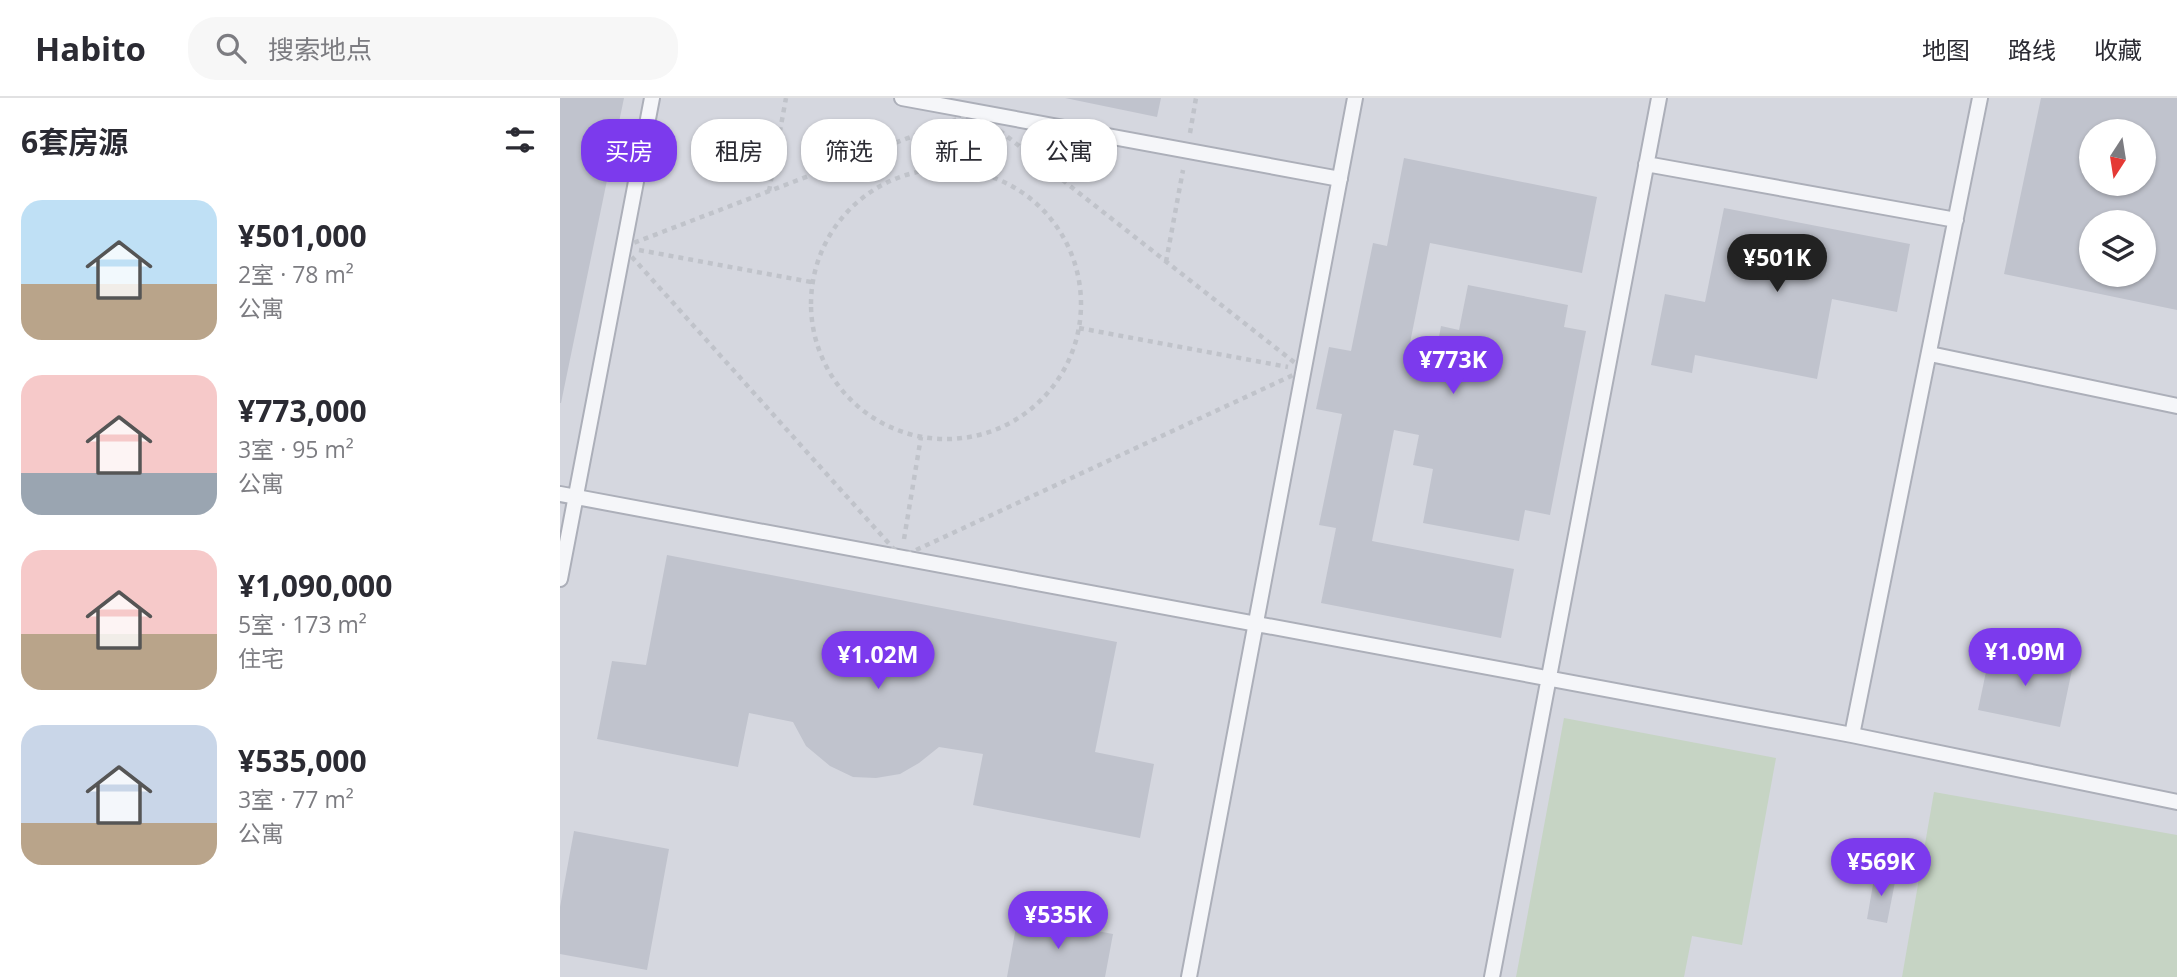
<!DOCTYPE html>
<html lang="zh">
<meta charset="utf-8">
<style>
body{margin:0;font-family:"Open Sans","Noto Sans SC",sans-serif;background:#f7f7f7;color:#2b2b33;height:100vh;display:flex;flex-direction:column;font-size:26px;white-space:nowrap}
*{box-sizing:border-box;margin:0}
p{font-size:23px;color:#7c7c81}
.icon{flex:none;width:38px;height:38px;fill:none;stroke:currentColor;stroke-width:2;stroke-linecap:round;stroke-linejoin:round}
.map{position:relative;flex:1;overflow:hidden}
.side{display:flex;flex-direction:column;background:#fff;width:560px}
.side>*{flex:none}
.top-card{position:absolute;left:21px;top:21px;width:665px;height:63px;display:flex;gap:14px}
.needle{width:46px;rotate:192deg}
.fabs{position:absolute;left:1519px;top:21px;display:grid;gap:14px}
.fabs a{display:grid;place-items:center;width:77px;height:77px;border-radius:50%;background:#fff;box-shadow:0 2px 5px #0004;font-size:35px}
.price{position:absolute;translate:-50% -60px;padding:0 16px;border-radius:24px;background:#7c3aed;color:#fff;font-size:23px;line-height:46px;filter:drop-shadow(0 2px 4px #0008)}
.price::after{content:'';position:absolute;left:50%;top:42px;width:21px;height:16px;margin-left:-10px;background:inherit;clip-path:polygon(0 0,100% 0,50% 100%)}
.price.current{background:#222;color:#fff}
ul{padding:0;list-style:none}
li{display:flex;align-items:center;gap:21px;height:175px;padding:0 21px}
li span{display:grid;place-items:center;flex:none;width:196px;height:140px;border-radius:21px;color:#555}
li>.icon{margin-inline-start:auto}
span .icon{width:84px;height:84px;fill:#fffc;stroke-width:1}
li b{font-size:30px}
h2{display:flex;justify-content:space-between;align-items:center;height:84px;padding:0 21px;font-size:30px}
.tag{padding:0 24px;border-radius:28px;background:#fff;box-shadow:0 2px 5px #0004;font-size:24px;line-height:63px}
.tag.current{background:#7c3aed;color:#fff}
header{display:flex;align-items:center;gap:42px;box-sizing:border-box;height:98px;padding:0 35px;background:#fff;border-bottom:2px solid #e1e1e2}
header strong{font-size:33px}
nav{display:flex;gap:38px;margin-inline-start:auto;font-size:24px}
.search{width:490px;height:63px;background:#f7f7f7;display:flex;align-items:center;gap:18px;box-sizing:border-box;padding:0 24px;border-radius:28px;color:#7c7c81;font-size:26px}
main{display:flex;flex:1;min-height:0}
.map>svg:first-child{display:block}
.built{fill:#d5d7df;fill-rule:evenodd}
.green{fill:#c6d4c4}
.building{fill:#c0c3cd;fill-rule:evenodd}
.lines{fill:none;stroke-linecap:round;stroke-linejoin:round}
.service-casing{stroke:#acafb9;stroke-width:18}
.path{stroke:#c0c3ca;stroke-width:4.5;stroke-dasharray:5 5;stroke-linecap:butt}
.service{stroke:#f5f6f9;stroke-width:14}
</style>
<header>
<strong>Habito</strong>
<div class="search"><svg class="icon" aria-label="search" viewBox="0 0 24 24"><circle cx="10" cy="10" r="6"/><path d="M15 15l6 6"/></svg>搜索地点</div>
<nav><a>地图</a><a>路线</a><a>收藏</a></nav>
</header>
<main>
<section class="side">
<h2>6套房源<svg class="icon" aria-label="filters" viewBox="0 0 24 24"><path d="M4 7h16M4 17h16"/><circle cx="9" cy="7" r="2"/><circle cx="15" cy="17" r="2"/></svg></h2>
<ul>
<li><span style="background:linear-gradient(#bfe0f5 60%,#b9a48a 0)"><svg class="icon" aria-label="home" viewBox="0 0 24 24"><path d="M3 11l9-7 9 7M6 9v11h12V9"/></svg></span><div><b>¥501,000</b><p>2室 · 78 m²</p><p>公寓</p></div></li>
<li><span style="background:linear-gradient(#f6c9c9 70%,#9aa5b1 0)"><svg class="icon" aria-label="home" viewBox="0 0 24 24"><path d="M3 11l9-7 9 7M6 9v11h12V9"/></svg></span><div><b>¥773,000</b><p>3室 · 95 m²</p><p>公寓</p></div></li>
<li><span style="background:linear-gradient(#f6c9c9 60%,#b9a48a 0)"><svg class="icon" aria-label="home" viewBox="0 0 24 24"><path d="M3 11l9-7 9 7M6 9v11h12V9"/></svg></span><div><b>¥1,090,000</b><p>5室 · 173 m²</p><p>住宅</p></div></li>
<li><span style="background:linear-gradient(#c9d6e8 70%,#b9a48a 0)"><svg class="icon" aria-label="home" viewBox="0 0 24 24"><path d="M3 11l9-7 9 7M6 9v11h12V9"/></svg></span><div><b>¥535,000</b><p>3室 · 77 m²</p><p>公寓</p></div></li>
</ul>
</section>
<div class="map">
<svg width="1617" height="879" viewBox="0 0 1617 879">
<rect width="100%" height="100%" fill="#e3e5eb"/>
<!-- built -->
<path class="built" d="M0,0h1617v879h-1617zM1531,33h53v53h-53zM1531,124h53v53h-53z"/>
<!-- green -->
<path class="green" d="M1004,620l212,40 -34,187 -50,-9 -8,41h-168z
M1374,694l243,43v142h-275z"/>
<!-- building -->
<path class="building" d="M0,0h64l-63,305h-1z
M505,0h96l-4,19z
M1481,0h136v212l-173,-36zM1531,33h53v53h-53zM1531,124h53v53h-53z
M844,60l193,39 -15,76 -152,-30 -20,100 27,5 4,-22 18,4 9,-45 100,20 -4,22 22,4 -36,184 -25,-5 -6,31 -96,-18 10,-54 -20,-4 6,-30 -25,-5 -22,111 142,28 -13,69 -180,-35 15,-75 -17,-3 23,-111 -26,-5 13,-62 22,4 22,-108 14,3z
M1164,110l186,36 -13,68 -65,-13 -15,80 -122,-24 -3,18 -41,-8 14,-71 40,8z
M107,457l450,87 -22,110 59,12 -14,74 -167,-33 10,-51 -44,-7 -20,16 -19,11 -24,4 -23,-1 -23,-11 -24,-20 -13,-24 -44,-9 -11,54 -141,-28 15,-78 34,4z
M1431,550l82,17 -13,62 -82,-17z
M14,733l95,18 -22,121 -87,-16v-47z
M1315,775l21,4 -9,46 -20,-4z
M458,818l95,18 -8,43h-98z"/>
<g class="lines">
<defs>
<path id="service" d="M342,0l438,81
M1086,66l310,56
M1370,256l247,52
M0,396l1292,241 325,67
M0,481l92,-481
M1292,637l128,-637
M629,879l166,-879
M932,879l167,-879"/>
</defs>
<!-- service casing -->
<use href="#service" class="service-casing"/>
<!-- path -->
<path class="path" d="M416,14l328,258 -403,187 -278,-310z
M630,35l6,-35
M251 206a135 135 0 1 1 270 0a135 135 0 1 1-270 0Z
M405,72l8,-40
M209,93l17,-93
M79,152l172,32
M606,164l17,-92
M519,230l209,39
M344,441l17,-102"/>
<!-- service -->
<use href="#service" class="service"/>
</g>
</svg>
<div class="fabs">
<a><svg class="needle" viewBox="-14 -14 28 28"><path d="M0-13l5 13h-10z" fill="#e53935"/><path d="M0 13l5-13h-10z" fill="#7c7c81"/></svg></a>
<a><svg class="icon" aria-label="layers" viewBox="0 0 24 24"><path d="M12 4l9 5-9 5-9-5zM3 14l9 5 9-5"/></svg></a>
</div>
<b class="price current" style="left:1217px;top:196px">¥501K</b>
<b class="price" style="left:893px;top:298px">¥773K</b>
<b class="price" style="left:1465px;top:590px">¥1.09M</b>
<b class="price" style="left:318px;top:593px">¥1.02M</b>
<b class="price" style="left:1321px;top:800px">¥569K</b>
<b class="price" style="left:498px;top:853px">¥535K</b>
<div class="top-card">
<a class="tag current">买房</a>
<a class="tag">租房</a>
<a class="tag">筛选</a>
<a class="tag">新上</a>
<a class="tag">公寓</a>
</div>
</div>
</main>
